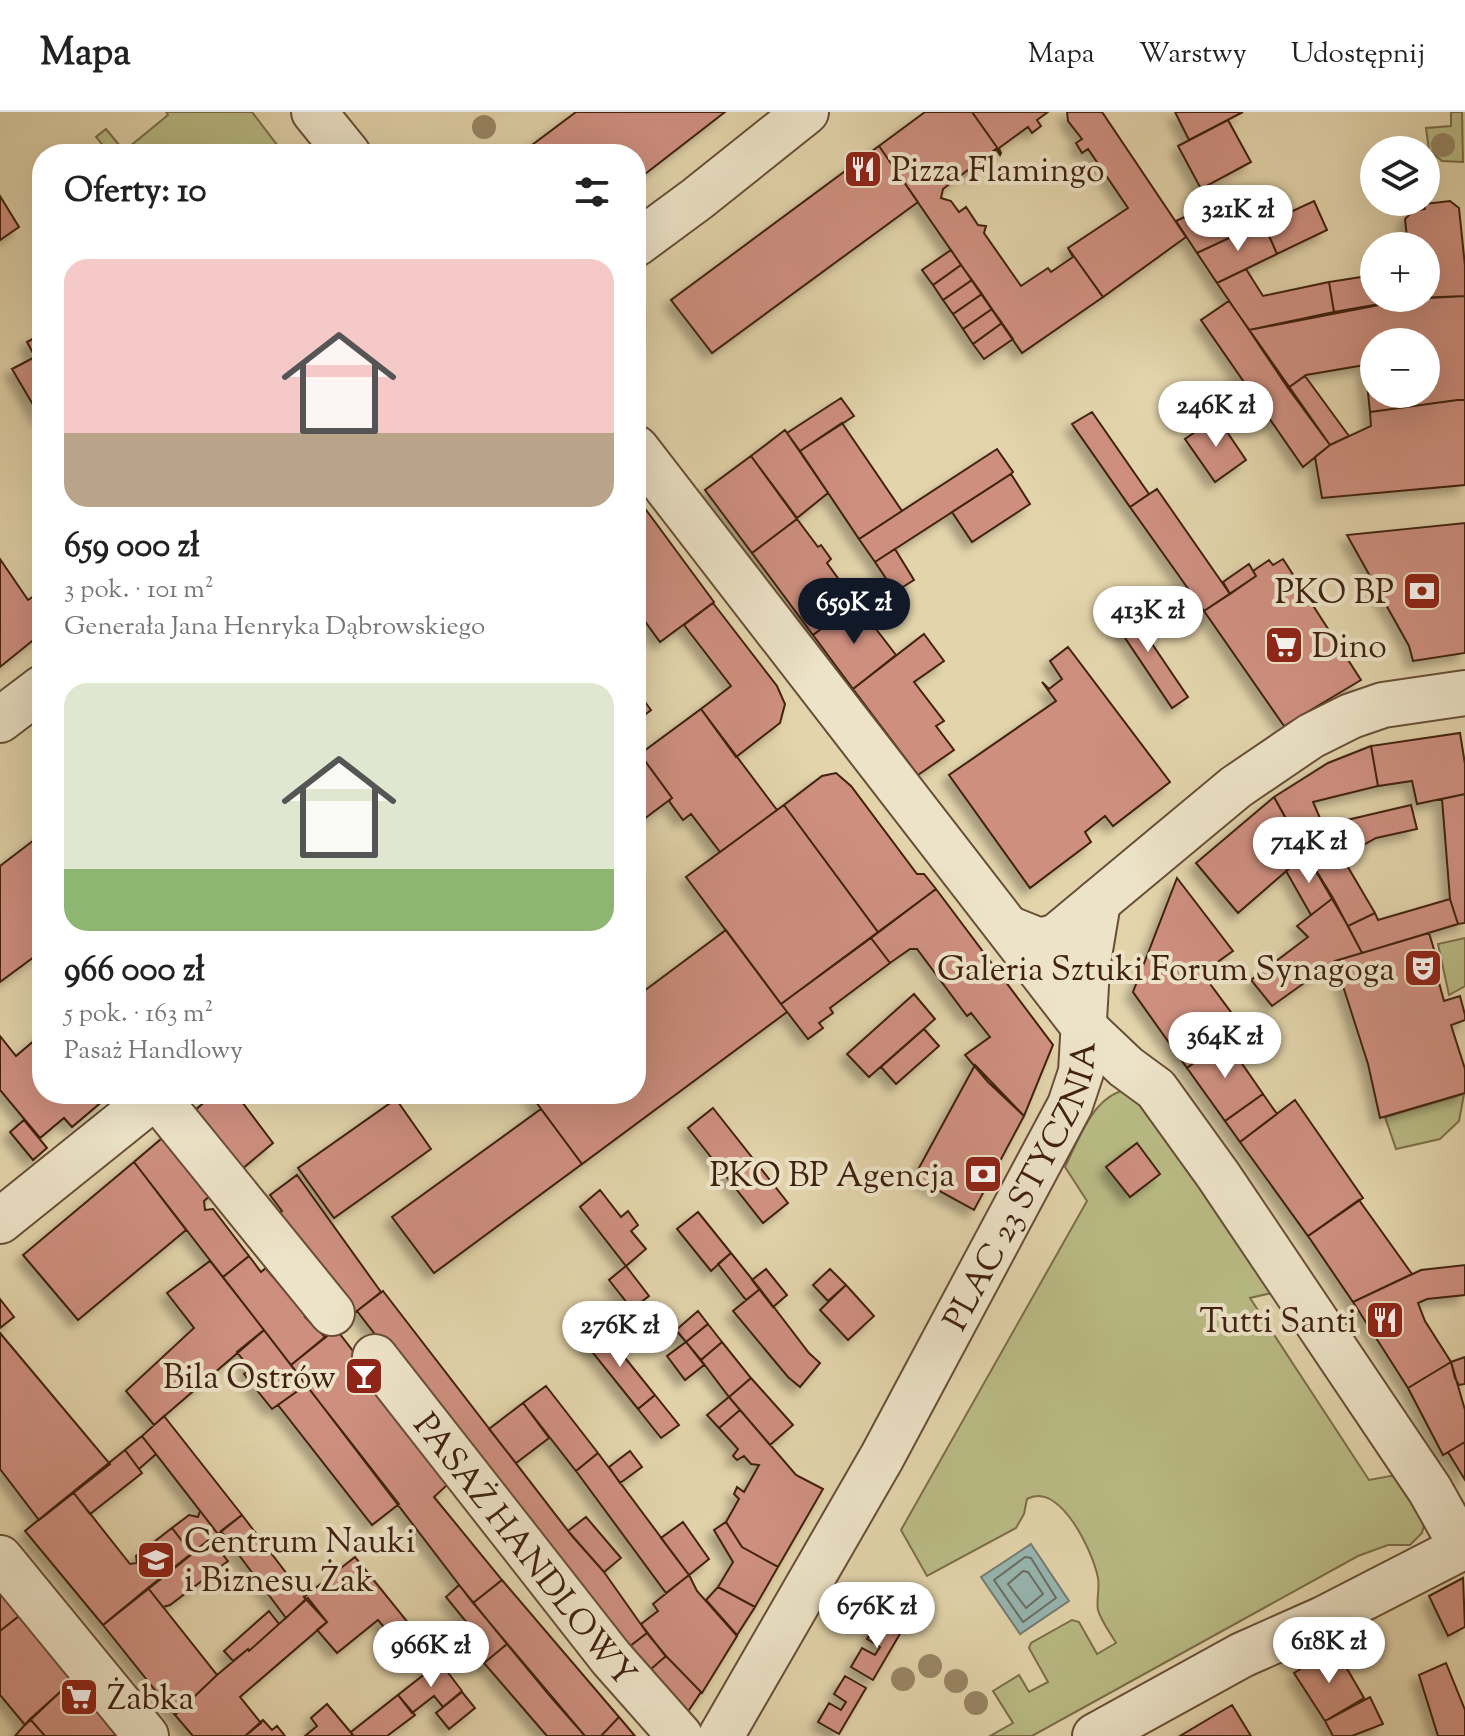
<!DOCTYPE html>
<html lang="pl">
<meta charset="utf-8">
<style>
body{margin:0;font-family:"Sorts Mill Goudy",serif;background:#f6f6f6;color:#222;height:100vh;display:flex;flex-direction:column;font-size:30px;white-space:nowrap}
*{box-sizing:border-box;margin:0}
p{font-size:26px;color:#767676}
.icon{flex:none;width:44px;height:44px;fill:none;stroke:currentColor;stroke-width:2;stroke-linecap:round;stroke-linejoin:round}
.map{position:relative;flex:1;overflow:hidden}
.panel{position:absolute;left:32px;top:32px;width:614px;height:960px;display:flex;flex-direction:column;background:#fff;border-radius:32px;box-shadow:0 8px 32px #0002}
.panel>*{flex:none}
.fabs{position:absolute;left:1360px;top:24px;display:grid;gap:16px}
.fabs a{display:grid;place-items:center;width:80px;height:80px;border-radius:50%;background:#fff;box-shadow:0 8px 32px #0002;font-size:40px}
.price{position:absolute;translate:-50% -68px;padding:0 18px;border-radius:28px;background:#fff;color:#222;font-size:26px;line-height:52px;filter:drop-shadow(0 2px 4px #0008)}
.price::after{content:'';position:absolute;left:50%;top:48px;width:24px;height:18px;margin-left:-12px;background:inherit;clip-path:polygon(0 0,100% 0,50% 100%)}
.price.selected{background:#111827;color:#fff}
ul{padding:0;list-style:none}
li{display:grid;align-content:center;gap:16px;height:424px;padding:0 32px}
li span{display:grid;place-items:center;height:248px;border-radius:24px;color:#555}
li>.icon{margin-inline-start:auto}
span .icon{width:144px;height:144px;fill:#fffc;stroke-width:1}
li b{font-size:34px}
h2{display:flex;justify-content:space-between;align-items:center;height:96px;padding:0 32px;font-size:34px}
header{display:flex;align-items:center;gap:48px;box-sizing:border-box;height:112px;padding:0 40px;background:#fff;border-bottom:2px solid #e0e0e0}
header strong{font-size:38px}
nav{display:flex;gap:44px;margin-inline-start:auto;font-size:28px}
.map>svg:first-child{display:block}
.green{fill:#b9bb85;stroke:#7c6e4a;stroke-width:2}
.water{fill:#97b7b2;stroke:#747b71;stroke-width:2}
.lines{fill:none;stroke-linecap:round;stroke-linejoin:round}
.shore{stroke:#6c6c61;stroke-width:2}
.building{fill:#ce8f7f;stroke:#402110;stroke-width:2;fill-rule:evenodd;filter:url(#shadow)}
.minor-casing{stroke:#694e37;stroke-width:48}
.minor{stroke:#ede3c8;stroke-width:44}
.tree{fill:#9a8766}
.labels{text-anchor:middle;stroke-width:8;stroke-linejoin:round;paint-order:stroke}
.poi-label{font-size:34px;fill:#402110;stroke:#ede3c8;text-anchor:end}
.street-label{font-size:34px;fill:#402110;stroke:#ede3c8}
</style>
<header>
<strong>Mapa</strong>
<nav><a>Mapa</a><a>Warstwy</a><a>Udostępnij</a></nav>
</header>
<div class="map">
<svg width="1465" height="1624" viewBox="0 0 1465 1624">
<defs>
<filter id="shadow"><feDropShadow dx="-7" dy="7" stdDeviation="4" flood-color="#0004"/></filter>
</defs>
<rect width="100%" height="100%" fill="#e3d4ab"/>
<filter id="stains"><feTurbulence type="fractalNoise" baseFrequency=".0025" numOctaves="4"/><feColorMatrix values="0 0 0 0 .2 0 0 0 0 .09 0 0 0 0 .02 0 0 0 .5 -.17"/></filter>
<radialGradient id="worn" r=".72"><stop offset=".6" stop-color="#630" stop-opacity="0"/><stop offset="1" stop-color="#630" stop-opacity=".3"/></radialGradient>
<!-- green -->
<path class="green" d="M166,0h86l32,42h-174l-14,-17 10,-8 18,22 44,-36z
M1451,0h11l1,50 -21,-1 -13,-11 -3,-22 25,-2z
M1465,826v48l-16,9 -11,-51z
M1129,977l151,202 -30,7 119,182 32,-6 24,47 -3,12 -12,12h-22l-30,11 -326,180h-42l23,-13 -20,-32 26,-16 10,17 19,-10 -19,-34 2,-5 41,-23 7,2 18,32 19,-11c-5,-9 -15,-22 -18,-33 -2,-10 2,-21 0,-32 -5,-26 -38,-97 -71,-79l-3,15 -8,14 -89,48 -26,-46 186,-329 -22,-34c15,-30 28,-72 64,-78z
M1464,982l-5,27 -19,18 -44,10 -11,-32z"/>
<!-- water -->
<path class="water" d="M1031,1432l38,57 -49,33 -39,-57z"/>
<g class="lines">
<!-- shore -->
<path class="shore" d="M1025,1445l6,1 25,40 -33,24 -29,-42z
M1023,1459l5,1 15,22 -17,14 -18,-24z"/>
</g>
<!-- building -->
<path class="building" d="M576,0h149l-89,69v-27h-116z
M925,0h47l29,41 -1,2 -4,-6 -20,15 4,6 -8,5 -4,-5 -25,19 -2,9 10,3 8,11 7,-5 12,18 8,1 -2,7 37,53 27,-18 3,4 22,-15 -5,-9 35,49 -81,56 -143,-207z
M972,0h76l-11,8 4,6 -9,7 -4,-6 -29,21 2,5z
M1067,0h35l84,125 -83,60 -35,-49 60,-40 -40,-59 -6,4 -6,-10 6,-4 -14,-18z
M1175,0h68l-54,28z
M1228,8l23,42 -50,27 -23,-43z
M879,34l39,56 -206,151 -41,-53z
M0,84l19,31 -19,13z
M1314,89l13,29 -50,24 -14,-32 17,-9 2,3z
M1450,89l9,7 6,58v30l-37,2h-3l1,-52h-18l-3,-27 8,-8 12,-2 -1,-5z
M1208,94l21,32 -32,15 -21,-32z
M1263,110l14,32 -60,29 -20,-30z
M951,138l10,15 -28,20 -11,-15z
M961,153l11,15 -29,20 -10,-15z
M1246,157l17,27 66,-14 5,30 -85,18 -32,-47z
M1374,163v23h40l-80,14 -5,-30z
M972,168l10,14 -29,20 -10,-14z
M982,182l10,15 -29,20 -10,-15z
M1465,184v103l-95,13 -5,-47 -59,10 -18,13 -39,-58 166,-32zM1374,230h52v52h-52z
M1229,189l101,144 -27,22 -102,-147z
M992,197l10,14 -29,21 -10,-15z
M1002,211l11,16 -29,20 -11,-15z
M42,222v86l-30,-51 23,-12 -8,-15z
M1305,264l44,60 -19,9 -42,-57z
M841,286l13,18 -54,35 -13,-18z
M1465,287v86l-143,13 -7,-41 15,-12 41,-19 -1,-14z
M1092,300l57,82 -19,13 -58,-83z
M1217,305l29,43 -31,22 -30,-43z
M842,311l60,88 -43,28 -59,-88z
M785,318l43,63 -31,25 -46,-62z
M997,337l16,23 -2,2 -136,88 -16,-23z
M751,344l46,63 -45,34 -47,-63z
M1011,362l19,30 -58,38 -20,-30z
M1157,377l73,105 -26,17 -74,-104z
M641,391l73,99 -54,40 -24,-33v-103z
M797,407l21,28 3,-2 10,14 -4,4 29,40 -43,32 -61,-82z
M1465,411v130l-52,8 -4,-15 -62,-111z
M895,437l19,31 -19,12 -20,-30z
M0,447l28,41 14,-9v42l-42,34z
M1283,447l78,121 -77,46 -80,-115 52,-35 -3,-5 16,-11 4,5z
M1249,452l7,12 -26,18 -7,-12z
M1123,489l65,96 -16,11 -65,-97z
M713,491l64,83 8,18 -5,19 -44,34 -35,-48 30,-23 -47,-61z
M856,491l40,52 -43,34 -40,-54z
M924,522l20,27 -30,21 30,39 -8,5 18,24 -36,25 -65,-86z
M1068,535l102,135 -57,44 -8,-10 -20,16 6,10 -61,46 -81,-113 107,-74 -14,-19 7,7 13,-10 -12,-18z
M636,578l15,20 -15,12z
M701,597l76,101 -57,42 -29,-38 -8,6 -14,-19 3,-3 -32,-44z
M1460,621l5,31v30l-48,10 -5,-23 -34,5 -7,-40z
M1371,634l7,40 -65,16 10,23 -26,14 -23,-42 54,-34z
M640,642l32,44 -36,27v-70z
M836,661l15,13 66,88h7l12,15 -58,43 -94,-127 38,-29z
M1465,682v129l-7,1 -8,-25 -8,-100z
M1274,685l32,57 -68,59 -42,-50z
M784,693l94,127 -97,72 -95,-127z
M1411,693l6,24 -41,9 -34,19 33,56 -27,13 -51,-87 20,-12z
M42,722v117l-42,31v-116z
M1306,742l27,44 -22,17 -25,-44z
M1177,766l56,73 -31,22 40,54 -55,41 -54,-76z
M936,777l117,156 -29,71 -36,-34 -23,-27 25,-18 -19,-24 -4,3 -50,-67h-7l-20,14 -19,-25z
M1333,786l29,55 -27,8 -63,45 -21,-26 57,-43 -11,-11z
M1450,787l8,25 -96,29 -14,-27 27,-13 3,7z
M726,818l61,82 -205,152 -52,-70h106v-97z
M1429,821l7,23 -4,1 12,44 16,-5 5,19v5l-14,5 14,44v24l-85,25 -12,-54 -33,-103z
M871,826l19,25 -60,45 3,5 -14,10 4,5 -15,11 -27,-35z
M914,882l21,25 -66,58 -22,-23z
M924,917l15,17 -43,38 -15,-17z
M42,922v60h69l-39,33 -8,-9 -24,20 -40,-48v-54l16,20z
M1225,927l38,55 -38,27 -38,-53z
M975,953l49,51 -50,94 -60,-33z
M214,982h22l37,49 -69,58 1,9 8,-1 36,47 -26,21 -89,-115z
M1263,982l14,20 -37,28 -15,-21z
M396,987l35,50 -97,69 -36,-50z
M1295,988l68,98 -55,38 -68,-94z
M713,996l75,95 -25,20 -75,-95z
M541,997l41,55 -148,109 -42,-56z
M24,1008l23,28 -14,12 -23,-28z
M1137,1031l23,31 -30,23 -24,-30z
M134,1050l52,68 -108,90 -55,-65z
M297,1063l84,117 -33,26 -74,-101 8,-6 -12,-16z
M600,1078l21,27 7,-6 10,14 -7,6 15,18 -20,17 -46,-59z
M1359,1088l53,74 -59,28 -45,-66z
M698,1100l33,41 -20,18 -34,-42z
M731,1141l29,36 -14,11 -28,-36z
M249,1144l12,16 6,-5v3l40,46 -2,1 20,20 -34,28 -68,-88z
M210,1149l54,69 -110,95 -28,-34 68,-63 -27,-35z
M1465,1153v30l-38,4 -9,4 7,18 26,41 -43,26 -55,-86 68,-32z
M626,1154l23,30 -17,13 -23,-29z
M766,1157l21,26 -14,12 -21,-27z
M830,1157l16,16 -18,16 -15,-16z
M846,1173l28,31 -26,24 -28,-30z
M760,1177l49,64 11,10 -20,24 -12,-10 -55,-66z
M383,1179l189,245 32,36 43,61 -26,20 -264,-342z
M0,1187l14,18 -14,11z
M698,1199l10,13 -22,18 -10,-12z
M708,1212l14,18 -21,18 -15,-18z
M336,1217l110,142 2,11 -2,4 -12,11 68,83 -29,23 -182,-238z
M602,1217l53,66 -17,14 -53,-66z
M264,1218l42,55 -34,24 -28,-35 6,-5 -13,-17z
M0,1221l110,131 -71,56 -39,-51z
M686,1230l18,23 -19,15 -18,-24z
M722,1230l29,36 -22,19 -28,-37z
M1465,1245v27l-6,1 -4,-7 -4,-16z
M1451,1250l14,48v32l-22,13 -35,-67z
M751,1266l42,47 -23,20 -41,-48z
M306,1273l93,119 -27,21 -94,-120z
M546,1274l52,67 -22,18 -53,-68z
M655,1283l24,30 -18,13 -23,-29z
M729,1285l11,13 -21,18 -12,-13z
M523,1291l26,35 -33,25 -27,-34z
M740,1298l56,65 27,14 -45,78 -36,-20 -16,-25 13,-23 -5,-5 3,-7 7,5 15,-27 -8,-1 -7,-8 -7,4 -4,-4 5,-7 -19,-21z
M164,1304l78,99 -24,19 -76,-98z
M142,1324l14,18 -17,15 -14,-19z
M1465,1330v38l-17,-28z
M125,1338l17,23 -52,41 -17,-22z
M630,1339l12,16 -22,16 -11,-16z
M598,1341l91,122 -23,18 -90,-122z
M73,1380l57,72 7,-1 -1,-7 36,-28 20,26 -89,71 -78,-94z
M200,1399l18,23 -26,20 -20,-26 17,-13 9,2z
M242,1403l64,84 -20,19 -65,-87z
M586,1405l35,41 -17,14 -36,-41z
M683,1410l26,37 -20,16 -28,-37z
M726,1410l16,25 36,20 -23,40 -37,-20 15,-25 -19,-32z
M210,1427l18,22 -58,44 -7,2 -15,-19z
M355,1445l55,68 -17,13 -15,-18 -41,33 -20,-23 10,-8 -23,-25z
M689,1463l8,16 40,45 -35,57 -39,-40 -22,-29 17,-13 -5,-7z
M1463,1466l2,49 -17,9 -19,-40z
M502,1468l117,137 -18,19h-16l-112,-133z
M459,1473l48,59 -23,19 -7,-10 8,-8 -39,-48z
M718,1475l37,20 -18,28 -31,-35z
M148,1476l69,87 -42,40 -72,-90z
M0,1481l19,23 -19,15z
M308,1486l19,24 -87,75 21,26 -16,13h-52l-18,-21 42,-40 31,-26 1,2z
M269,1499l10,13 -30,27 -1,-2 -15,12 -9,-10z
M19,1504l53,65 -47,44 -25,-30v-64z
M879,1507l22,13 -28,48 -22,-13 11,-19 13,7 5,-8 -13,-8z
M647,1521l19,23 -23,20 -22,-23z
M507,1532l43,52 35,40h-38l-63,-73z
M1335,1536l29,50 -39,23 -31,-48z
M666,1544l35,36 -20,30 -38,-46z
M440,1550l22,29 -19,16 -9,-11 -22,17 -14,-18z
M1446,1551l19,47v26h-27l-19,-61z
M79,1563l45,54 -9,7h-70l-15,-17z
M845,1564l21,12 -27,46 -21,-12 11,-19 12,7 5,-8 -12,-8z
M462,1580l13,16 -26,21 -13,-16z
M398,1583l17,20 -28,21h-35l-1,-4z
M1370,1585l13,27 -31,12h-19l-8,-15z
M327,1592l26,31 -1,1h-47l12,-10 -6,-8z
M1232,1593l19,31h-71z
M619,1605l16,19h-34z
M30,1607l15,17h-30z
M263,1608l9,10 5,-4 8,10h-40z"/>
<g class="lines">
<defs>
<g id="minor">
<path d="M314,0l34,42"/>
<path d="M636,132l61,-45 109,-87"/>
<path d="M636,336l448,579 42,40 30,22 62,86 212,315 32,57"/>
<path d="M0,608l42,-32"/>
<path d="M1010,817l30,12 17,-5 179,-149 75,-51 40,-20 32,-11 82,-12"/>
<path d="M156,984l176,217"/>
<path d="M0,1109l158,-127"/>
<path id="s1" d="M375,1245l236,301 69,78"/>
<path d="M0,1446l146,178"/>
<path id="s2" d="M721,1624l161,-279 188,-352 11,-33 6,-104 11,-66"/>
<path d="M1095,1624l147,-81 81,-36 142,-73"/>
</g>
</defs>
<!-- minor casing -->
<use href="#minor" class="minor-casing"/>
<!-- minor -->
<use href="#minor" class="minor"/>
</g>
<!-- trees -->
<g class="tree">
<circle cx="484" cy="15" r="12"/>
<circle cx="1443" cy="33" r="12"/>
<circle cx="930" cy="1554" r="12"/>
<circle cx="903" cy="1567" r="12"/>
<circle cx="956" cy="1569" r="12"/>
<circle cx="976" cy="1591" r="12"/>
</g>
<!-- icons -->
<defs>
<symbol id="restaurant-square" viewBox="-11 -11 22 22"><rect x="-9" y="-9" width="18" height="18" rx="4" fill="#8f2418" stroke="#ede3c8"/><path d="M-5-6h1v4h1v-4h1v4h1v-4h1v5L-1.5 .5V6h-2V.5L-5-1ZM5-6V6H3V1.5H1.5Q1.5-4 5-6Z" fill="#fff"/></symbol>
<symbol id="bank-square" viewBox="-11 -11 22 22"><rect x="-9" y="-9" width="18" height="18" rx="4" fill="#8f2418" stroke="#ede3c8"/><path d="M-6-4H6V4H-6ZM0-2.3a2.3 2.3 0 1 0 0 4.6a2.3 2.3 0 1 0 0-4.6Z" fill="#fff"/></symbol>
<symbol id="supermarket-square" viewBox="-11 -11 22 22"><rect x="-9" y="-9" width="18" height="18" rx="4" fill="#8f2418" stroke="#ede3c8"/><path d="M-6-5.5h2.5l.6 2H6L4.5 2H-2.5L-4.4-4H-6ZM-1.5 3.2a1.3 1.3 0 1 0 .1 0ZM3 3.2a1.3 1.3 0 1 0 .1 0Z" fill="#fff"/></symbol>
<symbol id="theatre-square" viewBox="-11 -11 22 22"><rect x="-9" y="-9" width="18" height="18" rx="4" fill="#8f2418" stroke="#ede3c8"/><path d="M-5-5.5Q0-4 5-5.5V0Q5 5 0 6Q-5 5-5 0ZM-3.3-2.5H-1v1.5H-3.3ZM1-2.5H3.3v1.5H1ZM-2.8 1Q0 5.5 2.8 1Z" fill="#fff"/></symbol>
<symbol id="bar-square" viewBox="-11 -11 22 22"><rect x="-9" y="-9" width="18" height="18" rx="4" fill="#8f2418" stroke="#ede3c8"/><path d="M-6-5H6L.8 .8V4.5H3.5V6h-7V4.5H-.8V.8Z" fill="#fff"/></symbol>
<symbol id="university-square" viewBox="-11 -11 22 22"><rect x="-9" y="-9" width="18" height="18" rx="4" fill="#8f2418" stroke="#ede3c8"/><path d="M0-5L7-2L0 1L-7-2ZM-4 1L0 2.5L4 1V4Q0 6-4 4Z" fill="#fff"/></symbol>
</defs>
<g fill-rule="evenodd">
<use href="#restaurant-square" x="841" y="35" width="44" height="44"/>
<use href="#bank-square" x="1400" y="457" width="44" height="44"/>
<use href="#supermarket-square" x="1262" y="511" width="44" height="44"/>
<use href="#theatre-square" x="1401" y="834" width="44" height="44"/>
<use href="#bank-square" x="961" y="1040" width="44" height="44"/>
<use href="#restaurant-square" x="1363" y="1186" width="44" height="44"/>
<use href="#bar-square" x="342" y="1242" width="44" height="44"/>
<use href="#university-square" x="134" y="1426" width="44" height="44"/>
<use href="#supermarket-square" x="57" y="1563" width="44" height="44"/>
</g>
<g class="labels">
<!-- poi labels -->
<g class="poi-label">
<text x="891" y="69" text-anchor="start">Pizza Flamingo</text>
<text x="1394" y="491">PKO BP</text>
<text x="1312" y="545" text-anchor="start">Dino</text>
<text x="1395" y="868">Galeria Sztuki Forum Synagoga</text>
<text x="955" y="1074">PKO BP Agencja</text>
<text x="1357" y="1220">Tutti Santi</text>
<text x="336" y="1276">Bila Ostrów</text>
<text x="184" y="1440" text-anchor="start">Centrum Nauki<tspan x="184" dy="39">i Biznesu Żak</tspan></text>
<text x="107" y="1597" text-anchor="start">Żabka</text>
</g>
<!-- street labels -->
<g class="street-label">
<text dy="12" stroke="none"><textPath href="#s2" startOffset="628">PLAC 23 STYCZNIA</textPath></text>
<text dy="12" stroke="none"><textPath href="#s1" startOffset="244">PASAŻ HANDLOWY</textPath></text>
</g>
</g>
<rect width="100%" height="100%" filter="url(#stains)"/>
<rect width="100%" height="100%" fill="url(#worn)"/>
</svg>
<div class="fabs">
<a><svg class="icon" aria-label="layers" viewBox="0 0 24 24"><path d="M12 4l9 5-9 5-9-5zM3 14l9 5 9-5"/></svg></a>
<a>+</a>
<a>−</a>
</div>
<b class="price" style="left:1238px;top:141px">321K zł</b>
<b class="price" style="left:1216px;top:337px">246K zł</b>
<b class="price selected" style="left:854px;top:534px">659K zł</b>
<b class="price" style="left:1148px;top:542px">413K zł</b>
<b class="price" style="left:1309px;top:773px">714K zł</b>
<b class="price" style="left:1225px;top:968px">364K zł</b>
<b class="price" style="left:620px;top:1257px">276K zł</b>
<b class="price" style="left:877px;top:1538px">676K zł</b>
<b class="price" style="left:1329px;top:1573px">618K zł</b>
<b class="price" style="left:431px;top:1577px">966K zł</b>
<section class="panel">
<h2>Oferty: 10<svg class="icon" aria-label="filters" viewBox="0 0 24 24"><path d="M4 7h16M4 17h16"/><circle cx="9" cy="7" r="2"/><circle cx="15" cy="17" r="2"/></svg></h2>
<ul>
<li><span style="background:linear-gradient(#f6c9c9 70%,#b9a48a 0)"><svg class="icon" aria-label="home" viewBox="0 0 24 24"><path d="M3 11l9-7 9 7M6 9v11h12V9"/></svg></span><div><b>659 000 zł</b><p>3 pok. · 101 m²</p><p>Generała Jana Henryka Dąbrowskiego</p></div></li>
<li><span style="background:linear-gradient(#dfe7d0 75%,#8fb573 0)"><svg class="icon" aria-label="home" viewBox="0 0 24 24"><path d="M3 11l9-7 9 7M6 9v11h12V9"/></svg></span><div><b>966 000 zł</b><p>5 pok. · 163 m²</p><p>Pasaż Handlowy</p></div></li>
</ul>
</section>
</div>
